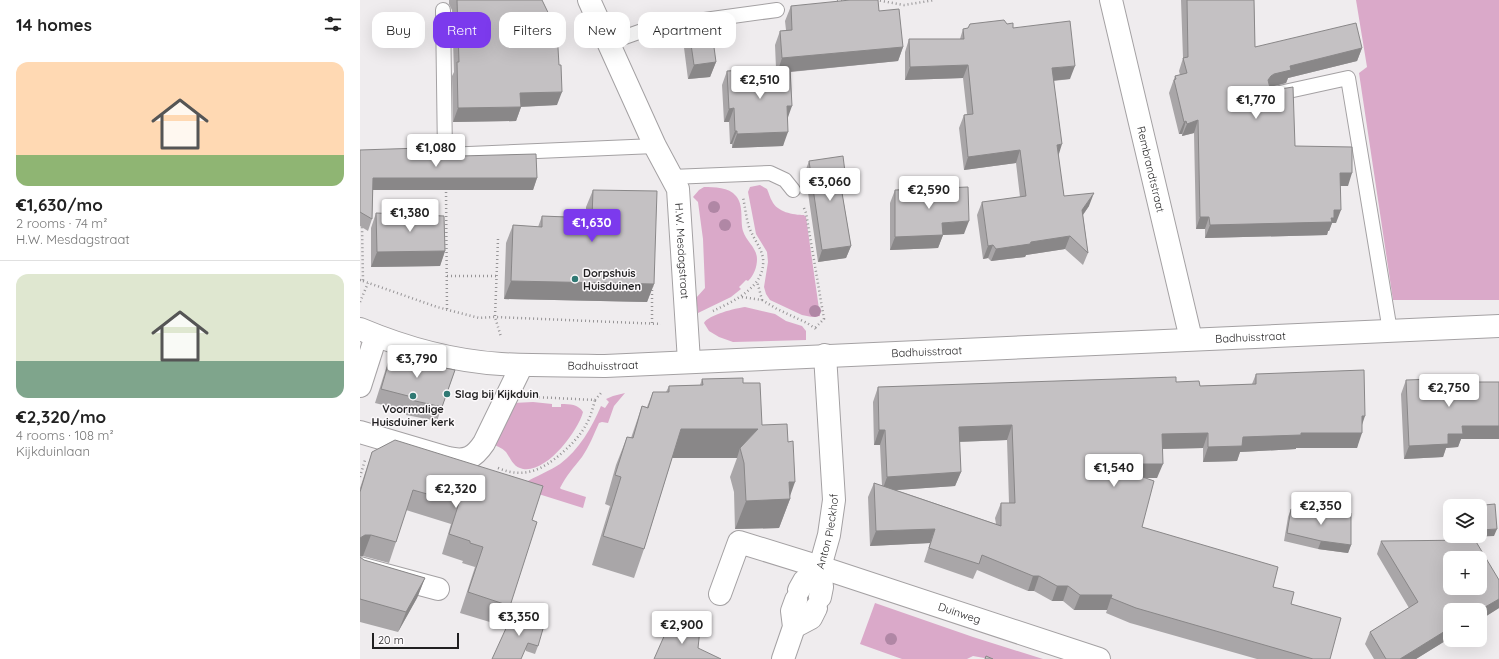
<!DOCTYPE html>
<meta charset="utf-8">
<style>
body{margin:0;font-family:Quicksand,sans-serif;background:#f2f2f2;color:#222;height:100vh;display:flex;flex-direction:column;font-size:15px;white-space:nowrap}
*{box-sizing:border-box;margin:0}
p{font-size:13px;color:#767676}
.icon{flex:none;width:22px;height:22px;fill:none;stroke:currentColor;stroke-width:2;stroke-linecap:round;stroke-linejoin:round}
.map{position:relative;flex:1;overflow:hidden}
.side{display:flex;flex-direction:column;background:#fff;width:360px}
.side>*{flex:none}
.banner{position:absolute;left:12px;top:12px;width:380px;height:36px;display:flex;gap:8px}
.fabs{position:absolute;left:1083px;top:499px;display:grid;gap:8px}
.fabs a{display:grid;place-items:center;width:44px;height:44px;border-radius:8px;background:#fff;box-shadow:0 4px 16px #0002;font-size:20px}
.scale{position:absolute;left:12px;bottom:10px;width:87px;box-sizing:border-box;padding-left:4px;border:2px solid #201f20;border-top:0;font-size:11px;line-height:14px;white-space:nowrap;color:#201f20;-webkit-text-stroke:3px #fcf9fb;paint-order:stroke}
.price{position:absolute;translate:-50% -34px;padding:0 9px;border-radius:4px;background:#fff;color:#222;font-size:13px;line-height:26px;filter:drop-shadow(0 1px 2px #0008)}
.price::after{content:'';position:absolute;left:50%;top:24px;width:12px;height:9px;margin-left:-6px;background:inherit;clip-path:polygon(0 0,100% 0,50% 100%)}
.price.on{background:#7c3aed;color:#fff}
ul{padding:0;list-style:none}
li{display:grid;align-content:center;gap:8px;height:212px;padding:0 16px}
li+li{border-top:1px solid #e0e0e0}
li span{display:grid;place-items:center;height:124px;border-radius:12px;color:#555}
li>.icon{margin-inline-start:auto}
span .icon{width:72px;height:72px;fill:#fffc;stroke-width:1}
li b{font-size:17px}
h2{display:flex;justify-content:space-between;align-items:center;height:48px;padding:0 16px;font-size:17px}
.pill{padding:0 14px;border-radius:12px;background:#fff;box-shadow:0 4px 16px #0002;font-size:14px;line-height:36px}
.pill.on{background:#7c3aed;color:#fff}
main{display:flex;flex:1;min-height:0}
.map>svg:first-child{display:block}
.green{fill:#daa9c9}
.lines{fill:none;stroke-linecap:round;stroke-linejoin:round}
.service-casing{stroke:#a4a1a3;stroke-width:16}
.minor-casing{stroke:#a4a1a3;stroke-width:24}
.path{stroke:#969496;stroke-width:2.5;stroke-dasharray:1 3;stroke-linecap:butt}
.service{stroke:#fff;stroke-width:14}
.minor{stroke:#fff;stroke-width:22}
.tree{fill:#b087a5}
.wall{fill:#a9a6a8;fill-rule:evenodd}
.shaded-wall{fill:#898788}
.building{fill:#c4c1c3;stroke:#898788;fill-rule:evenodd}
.poi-dot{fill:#307974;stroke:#fcf9fb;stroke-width:1.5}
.labels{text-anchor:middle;stroke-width:3;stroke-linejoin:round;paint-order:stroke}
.street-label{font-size:11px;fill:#201f20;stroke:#fcf9fb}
.poi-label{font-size:11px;font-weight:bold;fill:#201f20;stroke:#fcf9fb;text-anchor:start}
</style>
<main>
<section class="side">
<h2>14 homes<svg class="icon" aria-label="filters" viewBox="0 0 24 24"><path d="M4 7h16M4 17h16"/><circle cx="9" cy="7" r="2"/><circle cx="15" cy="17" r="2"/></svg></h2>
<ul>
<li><span style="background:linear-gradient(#ffd9b3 75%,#8fb573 0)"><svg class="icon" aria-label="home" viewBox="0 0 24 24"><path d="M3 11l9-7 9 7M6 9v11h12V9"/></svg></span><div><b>€1,630/mo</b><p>2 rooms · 74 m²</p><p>H.W. Mesdagstraat</p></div></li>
<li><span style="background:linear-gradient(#dfe7d0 70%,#7fa58c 0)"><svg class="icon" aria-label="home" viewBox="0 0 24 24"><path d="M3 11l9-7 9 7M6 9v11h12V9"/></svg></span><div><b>€2,320/mo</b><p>4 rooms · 108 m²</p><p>Kijkduinlaan</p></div></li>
</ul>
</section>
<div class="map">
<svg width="1139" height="659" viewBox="0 0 1139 659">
<rect width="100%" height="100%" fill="#efecee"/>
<!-- green -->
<path class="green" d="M996,0h143v300h-106l-34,-227 8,-6z
M400,185l7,4c2,4 3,9 5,12 5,11 21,14 32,14l2,2 14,99 -8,1 -10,-2 -32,-15 -4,-6 -2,-7 4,-25 -1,-10 -11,-18 -8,-42 2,-5z
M344,187c10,0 25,0 32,9 8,9 4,24 7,35 3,10 14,17 14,28 0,8 -3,16 -9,22l-2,-1 -7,7 2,2 -10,8 -33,16 -2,-15 9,-10 -2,-49 -5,-37 -5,-5 6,-7z
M385,307l30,7 11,7 16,5 4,5v9l-73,2 -14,-5 -10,-6 -5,-8c4,-8 32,-15 41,-16z
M265,393l-11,13 -6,17 -6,-1 -3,1c-5,11 -10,24 -17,34 -8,10 -16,19 -22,31l1,1 25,8 -3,11 -54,-17 -5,-8c11,-6 27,-13 36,-19 19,-14 32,-37 41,-58l4,2 4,-6 -3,-3 7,-3z
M173,402l19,2v3h9v-3c9,0 17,0 22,8 -5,19 -36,61 -60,57 -10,-2 -12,-10 -17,-17 -4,-4 -9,-6 -14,-8l21,-41z
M515,603l98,34 70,22h-53l-17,-3 -6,3h-65l-42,-15z"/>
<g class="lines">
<defs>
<path id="service" d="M83,10l2,145 210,-9
M248,43l45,-16 124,-17
M915,94l73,-16 42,253
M311,177l99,-4 15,7 8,10"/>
<g id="minor">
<path id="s1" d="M229,0l66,146 23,43 11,172"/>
<path id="s2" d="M751,0l80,339"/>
<path id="s3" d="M0,329c45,19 93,32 141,35 35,2 69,1 104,2l894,-40"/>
<path d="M0,386l16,-50"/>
<path d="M0,432l88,26c18,4 26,0 36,-15l38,-78"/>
<path d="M0,568l78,21"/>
<path d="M439,590l5,-9 16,-14"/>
<path id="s4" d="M360,594l19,-52 81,25 279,92"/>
<path id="s5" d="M460,597l2,-10 -2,-20 9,-32 5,-35 -9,-145"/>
<path d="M434,627l17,-9 5,-10"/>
<path d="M423,659l11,-32 -2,-16 4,-11"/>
</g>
</defs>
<!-- service casing -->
<use href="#service" class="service-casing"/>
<!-- minor casing -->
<use href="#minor" class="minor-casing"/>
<!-- path -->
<path class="path" d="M516,0l28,5 31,-5
M477,1l10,-1
M86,188l1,122
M444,208l2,5 18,106 -9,9
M138,239l-3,78 6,20
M87,276h49
M0,280l3,1 -1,-56
M3,281l74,26 42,11 16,-1 166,7
M382,297l20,3 -5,-19
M402,300l15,9 30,14 9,6
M0,302l8,-19
M353,311c21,-10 53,-24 50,-53 -2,-11 -10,-20 -14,-31 -3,-10 -4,-20 -6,-30
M292,323v-37
M175,397l60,3 6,-7
M138,468c26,11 44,2 64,-15 10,-9 19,-18 25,-30 4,-7 6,-16 8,-23
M0,477l5,-17"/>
<!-- service -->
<use href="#service" class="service"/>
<!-- minor -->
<use href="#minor" class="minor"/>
</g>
<!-- trees -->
<g class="tree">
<circle cx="354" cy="207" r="6"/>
<circle cx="365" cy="225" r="6"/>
<circle cx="455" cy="311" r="6"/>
<circle cx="531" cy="639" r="6"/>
</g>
<!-- wall -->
<path class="wall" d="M89,0h93l15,105 -36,2 -5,14 -63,1 -1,-46 2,-4 -2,-62 -3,-6z
M821,0h73l1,47 107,1 -5,13 -69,17 -2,5 -16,4 25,59 53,40h-8l-4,37h-4l-3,8h-1l-1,4 -122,3v-9h-9l-2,-96 -12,3v-2h-3l-10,-41 6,-17 5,-1 -1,-4 4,-13z
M431,6l88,5 24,36 -5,14 -107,11 -3,46 -5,28 -51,2v-4h-2l-1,-22h-5l-2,-37 5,-14 49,-3 -1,-23 5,-14 6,-1 -1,-9z
M327,17l29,45 -6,15 -22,2 -6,-47z
M647,24l6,4 57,51 -16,2 4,74 6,41 25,10 -6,9 5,38 -5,12 -18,-16 -39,6 -1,2 -34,4 -3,-3 -5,1 -6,-44 5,-13 38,-5 -4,-34 -52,7 -5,-42 5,-13 3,-1 -4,-36 -58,2v-28l4,-13h51l3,-10z
M0,150l62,7 115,21 -4,12h-160l-1,29 -4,12 -8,-5z
M449,161l33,31 9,54 -5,12 -28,4 -13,-90z
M233,190l61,94 -7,18 -143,-3 2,-56 7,-18 25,2 4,-11 44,2v-11z
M535,190l69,44 -21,1 -5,13 -48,2v-47z
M16,213l69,38 -5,15 -69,1v-39z
M32,351l38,14 25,5 -18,51 -31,-6 1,-4 -32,-8 12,-38z
M896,374l106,50 -5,24h-61v1l-56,3 -3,9 -34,1v-14l-41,1 -5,29h-12l-3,49 131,60 18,17 39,55h-73l-127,-36 -24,-10 1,-3h-33l-11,-9h-11l-18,-10h-6l-51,-21 -4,9 -49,-17 6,-19 -60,3 -2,-49 6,-14 8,3 -2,-41h-6l-1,-43 5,-15 298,-5 24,4 52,-2zM647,440l2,63h-8l-6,15 1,6 -100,-34 59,-4 6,-14 -2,-30z
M342,379l41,4 19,42 27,72 1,2 -11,29 -44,1 -1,-37 -4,-15 7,-19h-65l-28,91 -10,29 -42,-13 18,-59 -5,-2 11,-39 11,-28 4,1 11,-32 5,1 6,-15h13l3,-6 31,-1z
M1046,380l59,2 34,57h-38l-3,8 -12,1 -3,9 -39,2 -3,-65z
M12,452l160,68 -22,86 -7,20 -43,-13 15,-46 -13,-4 1,-2 -21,-7 9,-30 -45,-14 -10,32 -7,21 -26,-7h-3v-68z
M931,509l60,36 -3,8 -30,-4 -34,-8 4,-24z
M1021,541l118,39v28l-19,12 -30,-10v28l-34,21h-42l-9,-15 5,-12 39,-24 -32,-54z
M0,557l4,3 61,18 -8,20 -19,34 -38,-10z
M153,613l25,33 -3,8 -9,-3z"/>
<!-- shaded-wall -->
<path class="shaded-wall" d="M543,47l-5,14 -121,12 5,-15z
M1002,48l-5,13 -69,17 -2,5 -16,4 -2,-7 3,-4 19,-10z
M356,62l-6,15 -22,2 6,-14z
M608,65l-5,13 -58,2 5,-13z
M715,66l-5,13 -23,2 5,-13z
M202,92l-5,13 -42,2 5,-14z
M427,106h5l-5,14z
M161,107l-5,14 -63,1 5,-14z
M374,108l-5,14h-5l5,-13z
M838,120l-4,13 -12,3 5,-12z
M826,121l-4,13h-3l5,-12z
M375,131h2l-5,13h-2z
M428,132l-5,14 -51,2 5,-14z
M702,144l-4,13 -1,-12z
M660,150l-4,13 -52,7 4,-13z
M980,173h12l-4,13h-13z
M13,178h164l-4,12h-164z
M486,180l-4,12 -2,-11z
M734,193l-5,13 -12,17 5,-13z
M974,210h7l-5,13h-4l-3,8h-1l-1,4 -122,3 5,-13z
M840,217h9l-4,12h-9z
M609,221l-5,13 -21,1 -5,13 -48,2 5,-13 47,-14z
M710,236l-5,13 -39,6 -1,2 -34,4 5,-12 35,-7z
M633,245l-5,13 -5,1 5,-13z
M491,246l-5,12 -28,4 4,-12z
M85,251l-5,15 -69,1 6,-15z
M151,281l143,3 -7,18 -143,-3z
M1002,416h3l-5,15z
M652,425l-5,15 -54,2 6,-15z
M1102,426h37v13h-38l-3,8 -12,1 -3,9 -39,2 5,-13 39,-12z
M321,429h77l-18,19 -3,10h-66z
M519,430h6l-5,15h-6z
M848,433l-5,15 -47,1 6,-15z
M941,433h61l-5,15h-61v1l-56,3 -3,9 -34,1 5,-15 35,-10z
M746,464h57l-6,14h-57z
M601,472l-6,14 -73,5 5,-14z
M429,482h6l-6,17h1l-11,29 -44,1 11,-28z
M575,529l-5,14 -60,3 6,-15z
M1137,529l-3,7 -22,1v-1h8v-6z
M5,535h6l-8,21h-3v-18z
M961,541l30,4 -3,8 -30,-4z
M673,576h6l-5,15h-6z
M65,578l-8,20 -19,34 8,-20z
M697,586h11l-5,15h-11z
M720,595h32l-5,15h-33z
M1139,599v9l-19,12v-10z
M1090,628v10l-34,21h-16z"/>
<!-- building -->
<path class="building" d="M97,0h85l15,31 2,34h2l1,27 -42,1 1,14 -63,1 -1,-46h2z
M490,0h28l1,11 20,-2 4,38 -121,11 -2,-27 12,-1 -1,-24z
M827,0h67l1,47 101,-24 6,25 -72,18 1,4 -17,4 -3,2 -3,4 2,8 4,2 19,-3 2,59 57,1v26h-12l1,37h-7v8h-3l1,4 -122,3 -1,-8h-9l-2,-97 -11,4 -1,-3 -2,1 -10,-42 2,-1 -1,-3 12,-3 -4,-15 5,-1z
M347,15l4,10 5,37 -22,3 -7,-48z
M644,20l3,4 6,-1v5l57,-7 5,45 -23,2 10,76 -5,1 7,51 30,-3 -12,17 6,43 -18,-17 -39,6 -1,2 -34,5 -3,-4 -5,1 -6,-44 44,-6 -6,-46 -52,7 -4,-42 9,-1 -5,-49 -58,2 -1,-28h55l-1,-10 5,-1 2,-4z
M430,68l2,38h-5l1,26 -51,2v-3h-2l-1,-23 -5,1 -2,-38z
M61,148l1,9 114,-3 1,24h-164l-1,41 -12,-7v-62z
M483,156l3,24 -6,1 11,65 -29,4 -13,-89z
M608,187l1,34 -27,2 1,12 -48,2v-47z
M233,190l64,1 -3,93 -143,-3 2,-56 29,2v-11l50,2z
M16,213l68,3 1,35 -68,1z
M32,351l14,2 24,12 25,5 -13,37 -31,-7 1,-3 -31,-8z
M1004,370l1,46h-3v17h-61v2l-58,2 -1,9 -34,1v-14l-46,1 1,30h-57l48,17 -12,46 136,40 -5,20 21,5 -3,12 50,14 -11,41h-17l-177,-51 -25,-10 1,-3h-32l-12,-9h-11l-18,-10h-6l-51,-21 -3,9 -50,-16 6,-19 -59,2 -2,-48 127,43v-23h14l-3,-78 -53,2 2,45 -74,5 -2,-47h-6l-1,-43 298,-10v5l23,-1 1,5 56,-2v-10z
M383,378v5h17l2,42 25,-1 1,18 5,-1 2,41h-6l1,17 -44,2 -2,-38 -4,-15 18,-19h-77l-37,120 -41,-13 18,-59 -6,-2 12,-38 6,1 9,-32 6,2 5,-16h16v-6l34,-1 -1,-6z
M1104,378l1,4h34v44h-37l1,8h-15v10l-39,2 -3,-66z
M35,440l148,46 -11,34 5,2 -27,84 -42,-14 15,-45 -13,-4v-2l-21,-7 10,-31 -46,-13 -17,52 -25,-7h-6l-5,3v-46l12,-40z
M1135,504l2,25 -17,1v-24h-7z
M931,509l20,4h40v32l-30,-4 -34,-8z
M1115,540l24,40v19l-19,11h-30v18l-50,31h-14l-16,-27 48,-30 -37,-61zM1090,558h30v30h-30z
M0,557l4,3 61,18 -19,34 -46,-13z
M153,613l32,9 -7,24 -10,-3 -7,16h-29z
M309,625l31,4 -2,19 23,11h-67z
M626,656l7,3h-8z"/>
<!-- markers -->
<g class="poi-dot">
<circle cx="215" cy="279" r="4"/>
<circle cx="87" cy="394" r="4"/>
<circle cx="53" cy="396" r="4"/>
</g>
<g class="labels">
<!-- street labels -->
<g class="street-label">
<text dy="4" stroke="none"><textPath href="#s2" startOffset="174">Rembrandtstraat</textPath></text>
<text dy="4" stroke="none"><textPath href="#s1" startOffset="271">H.W. Mesdagstraat</textPath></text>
<text dy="4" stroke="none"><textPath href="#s3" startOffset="896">Badhuisstraat</textPath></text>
<text dy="4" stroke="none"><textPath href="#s3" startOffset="572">Badhuisstraat</textPath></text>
<text dy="4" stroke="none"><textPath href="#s3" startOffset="248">Badhuisstraat</textPath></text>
<text dy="4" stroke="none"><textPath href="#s5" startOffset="67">Anton Pieckhof</textPath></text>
<text dy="4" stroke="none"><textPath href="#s4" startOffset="287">Duinweg</textPath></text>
</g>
<!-- poi labels -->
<g class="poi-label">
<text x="223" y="277">Dorpshuis<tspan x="223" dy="13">Huisduinen</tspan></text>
<text x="95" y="398">Slag bij Kijkduin</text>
<text x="53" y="413" text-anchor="middle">Voormalige<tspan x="53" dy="13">Huisduiner kerk</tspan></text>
</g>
</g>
</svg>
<div class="fabs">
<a><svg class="icon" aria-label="layers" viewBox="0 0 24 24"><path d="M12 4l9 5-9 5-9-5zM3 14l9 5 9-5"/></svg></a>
<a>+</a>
<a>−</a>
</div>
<div class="scale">20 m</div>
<b class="price" style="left:400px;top:100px">€2,510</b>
<b class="price" style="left:896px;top:120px">€1,770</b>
<b class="price" style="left:76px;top:168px">€1,080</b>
<b class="price" style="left:470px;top:202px">€3,060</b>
<b class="price" style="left:569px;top:210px">€2,590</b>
<b class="price" style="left:50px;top:233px">€1,380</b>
<b class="price on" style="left:232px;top:243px">€1,630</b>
<b class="price" style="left:57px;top:379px">€3,790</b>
<b class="price" style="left:1089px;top:408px">€2,750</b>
<b class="price" style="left:754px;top:488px">€1,540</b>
<b class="price" style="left:96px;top:509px">€2,320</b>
<b class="price" style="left:961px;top:526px">€2,350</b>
<b class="price" style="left:159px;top:637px">€3,350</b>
<b class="price" style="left:322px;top:645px">€2,900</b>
<div class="banner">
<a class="pill">Buy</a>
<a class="pill on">Rent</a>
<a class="pill">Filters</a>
<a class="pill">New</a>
<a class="pill">Apartment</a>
</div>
</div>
</main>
